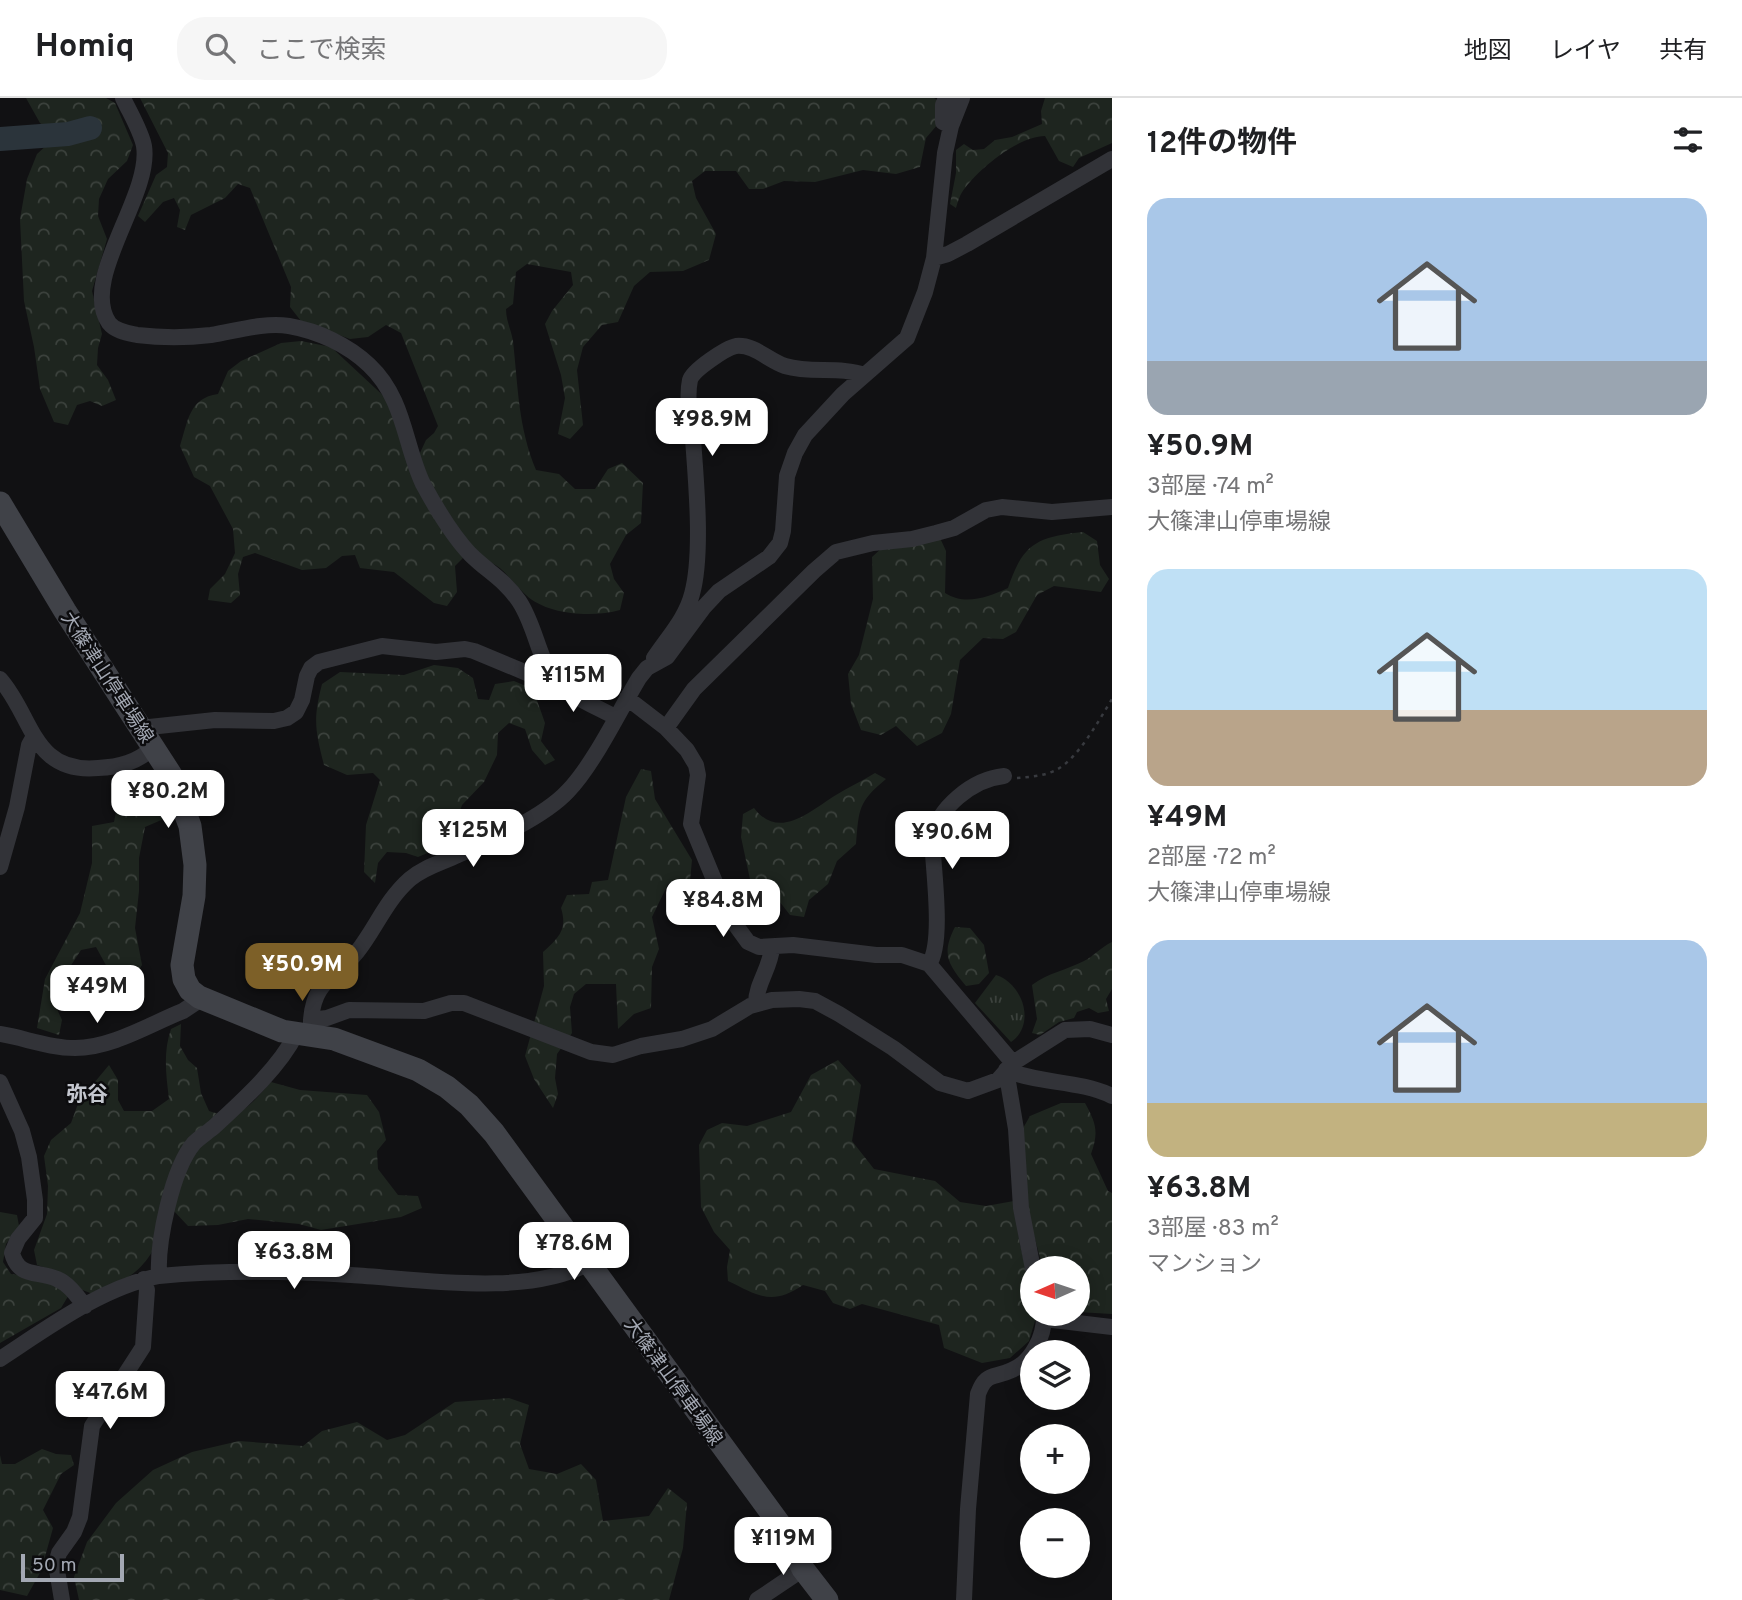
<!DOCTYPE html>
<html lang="ja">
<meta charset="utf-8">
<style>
body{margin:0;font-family:Overpass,"Noto Sans JP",sans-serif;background:#f6f6f6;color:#202124;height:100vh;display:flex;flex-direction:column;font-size:26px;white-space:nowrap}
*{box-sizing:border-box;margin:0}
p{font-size:23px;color:#757577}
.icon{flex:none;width:38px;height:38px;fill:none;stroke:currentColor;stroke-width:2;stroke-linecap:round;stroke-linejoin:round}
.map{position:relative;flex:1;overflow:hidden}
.side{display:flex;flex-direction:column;background:#fff;width:630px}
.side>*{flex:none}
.needle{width:46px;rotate:267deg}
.fabs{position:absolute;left:1020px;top:1158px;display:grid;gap:14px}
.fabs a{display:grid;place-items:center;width:70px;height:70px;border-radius:50%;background:#fff;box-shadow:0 4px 18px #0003;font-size:35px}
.scale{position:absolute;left:21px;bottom:18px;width:103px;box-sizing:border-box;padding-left:7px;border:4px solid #a3a8b3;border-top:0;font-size:19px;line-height:24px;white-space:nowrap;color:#a3a8b3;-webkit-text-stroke:5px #0c0c0e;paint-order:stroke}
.price{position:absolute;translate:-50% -60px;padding:0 16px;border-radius:14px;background:#fff;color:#222;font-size:23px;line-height:46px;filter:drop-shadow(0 2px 4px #0008)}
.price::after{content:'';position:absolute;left:50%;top:42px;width:21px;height:16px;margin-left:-10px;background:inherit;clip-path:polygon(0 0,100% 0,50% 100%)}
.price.on{background:#7d6028;color:#fff}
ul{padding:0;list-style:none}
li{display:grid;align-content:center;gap:14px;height:371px;padding:0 35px}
li span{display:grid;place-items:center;height:217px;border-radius:21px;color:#555}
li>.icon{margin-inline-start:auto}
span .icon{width:126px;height:126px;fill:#fffc;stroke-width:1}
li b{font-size:30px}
h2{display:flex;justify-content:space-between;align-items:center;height:84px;padding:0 35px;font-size:30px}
header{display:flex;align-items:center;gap:42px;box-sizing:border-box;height:98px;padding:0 35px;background:#fff;border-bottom:2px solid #e0e0e0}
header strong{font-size:33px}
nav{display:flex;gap:38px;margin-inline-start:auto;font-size:24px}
.search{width:490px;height:63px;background:#f6f6f6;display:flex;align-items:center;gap:18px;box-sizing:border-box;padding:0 24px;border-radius:28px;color:#757577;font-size:26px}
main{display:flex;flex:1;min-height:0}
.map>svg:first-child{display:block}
.forest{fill:url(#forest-crowns)}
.park{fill:url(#park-tufts)}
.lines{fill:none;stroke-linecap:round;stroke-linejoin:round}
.river{stroke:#2b343b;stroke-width:24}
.path{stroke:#383a3f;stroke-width:2.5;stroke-dasharray:3.5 5;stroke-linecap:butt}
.minor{stroke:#323338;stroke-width:16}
.secondary{stroke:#404248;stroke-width:23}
.labels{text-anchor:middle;stroke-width:5;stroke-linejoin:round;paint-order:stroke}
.street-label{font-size:19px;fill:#a3a8b3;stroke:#0c0c0e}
.neighbourhood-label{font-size:21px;font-weight:bold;fill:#c4c7cf;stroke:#0c0c0e}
</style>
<header>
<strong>Homiq</strong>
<div class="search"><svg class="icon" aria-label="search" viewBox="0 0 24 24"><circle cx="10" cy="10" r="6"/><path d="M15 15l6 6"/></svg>ここで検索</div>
<nav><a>地図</a><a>レイヤ</a><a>共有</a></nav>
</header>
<main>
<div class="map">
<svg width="1112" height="1502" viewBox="0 0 1112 1502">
<defs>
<pattern id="forest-crowns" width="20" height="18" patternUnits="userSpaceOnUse" patternTransform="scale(1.75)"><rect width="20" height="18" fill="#1e251f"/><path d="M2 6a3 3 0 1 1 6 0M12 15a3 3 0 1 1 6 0" fill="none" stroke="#3c423d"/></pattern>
<pattern id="park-tufts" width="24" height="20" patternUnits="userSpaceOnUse" patternTransform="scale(1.75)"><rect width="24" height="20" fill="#1e251f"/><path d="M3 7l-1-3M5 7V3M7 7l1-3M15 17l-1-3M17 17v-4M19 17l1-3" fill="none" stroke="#3c423d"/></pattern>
</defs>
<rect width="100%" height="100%" fill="#111113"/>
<!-- forest -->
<path class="forest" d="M26,0h80l9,5 18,42 -6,16 -19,18 -9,20 -1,17 9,23 -15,52 10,43 -4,14 -1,17 11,15 8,20 -14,6 -12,-5 -13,4 -9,20 -14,-3 -14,-33 -6,-42 -10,-46 -4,-82 7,-40 10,-25 11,-10 43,-13v-7l-42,6 -9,-7z
M140,0h794l3,2 1,24 -12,14 -6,29 -24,7 -33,-4 -48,12 -31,-1 -21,8h-14l-13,-18h-31l-13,10 4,17 20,36 -7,26 -26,11 -33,1 -16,14 -16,36 -16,3 -19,22 -6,23 6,55 -13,14 -12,-5 7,-36 -4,-23 -16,-51 7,-13 21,-26 -2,-13 -44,-8 -11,8 -3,32 -7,5c0,12 5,20 7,32 5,45 5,86 23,129l23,4 16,15h20l13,-20 14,-6 21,20 -2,40 -15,12 -16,29 4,15 10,14 -4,17c-27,8 -73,5 -94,-15 -26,-24 -22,-35 -63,-37l-8,8 2,26 -10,14 -13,-3 -40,-31 -34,-4 -5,-13 -13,1 -16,12 -24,2 -47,-17 -12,4 -5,17 2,21 -9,8 -23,-3 2,-11 15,-15 10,-21 -2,-24 -23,-43 -16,-9 -14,-31c8,-25 9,-48 38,-52l10,-23 13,-10 40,-18 20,-2 30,6 58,54 17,50 14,2 6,-13 8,-7 4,-7 -37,-93 -15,-8 -18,12 -18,2 -49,-18 -11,-14 1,-20 -41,-99 -12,-4 -13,14 -34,17 -6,15 -8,-3 3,-17 -6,-12 -11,4 -18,20 -7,-6 18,-41 11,-8 1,-14z
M1045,0h67v45l-33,15 -6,9 -14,-6 -14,-25c-26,0 -64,31 -80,52 -5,6 -7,13 -9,20l-6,-4 6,-31v-23l8,-6 9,6 11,-1 11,-9 17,-3 30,-13 -1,-13z
M1083,434l14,9 3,24 9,14 -8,13 -47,-6 -17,9 -21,37 -13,7 -20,-1 -23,22 -9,54 -9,19 -25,13 -21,-20 -15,9 -20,-5 -10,-26 -3,-30 11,-19 14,-56 -1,-42 11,-10 57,-9 6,13 -1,42c20,13 43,4 63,-5 15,-45 29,-51 75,-56z
M434,567l24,3 15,10 5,21 11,1 6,-16 19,-3 19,8 12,34 -4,18 14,19 -10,5 -13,-15 -7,-21 -16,-6 -11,10 -1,22 -13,27 -22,23 -13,39 -31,13 -12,-4 -19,-1 -9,11 -3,20 -11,-11 2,-47 14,-45 -7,-7 -26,2 -23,-10c-9,-35 -11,-46 -2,-81l18,-12 64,3z
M641,671l10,2 4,28 37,61 -2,21 -22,3 -16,33 7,32 -7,18 -1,41 -17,6 -16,15 -2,-45h-30l-12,10 -4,13 2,26 -15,21 -2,24 3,16 -5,14 -19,-29 -9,-23 19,-70 -1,-34c15,-14 25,-22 18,-44l6,-13 22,-1 3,-12 16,-2 18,-83z
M875,675l11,6c-28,23 -27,30 -30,65l-19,17 -9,23 -19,16 -5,17 -14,-2 -25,-32 -14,1 -10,-47 2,-23 11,-6c25,33 56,3 82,-13 13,-8 26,-14 39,-22z
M118,704l42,6 6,10 -21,9 -6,31v33l-4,37 7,37 -8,13h-21l-17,-31 -15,3 -30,46 11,24 -3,15 -22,-7 8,-49 35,-66 12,-50v-37l22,-4z
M955,829l15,1 14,17 5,28 -10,11 -13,2c-18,-22 -25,-32 -11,-59z
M1112,844v47l-6,10 3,12 -11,2 -9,-5 -12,4 -3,6 -15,4 -19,13 -8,-2 5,-14 -5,-34c15,-12 35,-15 52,-24 10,-5 17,-14 28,-19z
M181,926l-1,22 8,14 9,8 4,25 8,18c31,11 43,-8 62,-29l29,8 67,5 12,17 7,28 -9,11 1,18 20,26 20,1 4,12 -21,9 -80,13 -22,-6 -51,-5 -30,6 -30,1 -15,-16c-23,49 -27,64 -80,84l-16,-6 -18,-16 -22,-7 -3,-15 13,-36 1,-28 -4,-30 7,-16 20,-17 8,-22 30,-36 9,15v20l6,11h28l17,-12c-3,-24 -6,-47 2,-70z
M838,962l23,25 -9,56 22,28 61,12 25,21 26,4 28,-5 6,43 12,53v17h5l-8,27 -19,17 -28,5 -38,-15 -5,-23 -77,-21 -12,5 -17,-6 -8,-12 -22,-6c-31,21 -44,11 -75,-4l-1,-14 3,-17 -16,-18 -13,-25 -2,-62 8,-15 15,-7 25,3 44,-14 20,-37z
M1061,1005h24c11,20 14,29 6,51l17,37 4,2v121l-34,-2v-43h-35l-12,-45 -7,-46 -2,-48 8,-14z
M0,1114l17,3 2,11 -13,18 -3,18 8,12 22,2 37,17 -9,15 -61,35z
M509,1300l20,7 -9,39 9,25 28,5 24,-10 15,16 7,41 46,-5 19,-28 19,15 -4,45 -14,52h-590l-5,-23 13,-35 29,-39 37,-33 39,-18 47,-11 64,5 19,-15 35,-9 30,18 18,-5 50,-33z
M42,1351l14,5 15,1 3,10 -13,9 -18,36 10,18 -12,43 -14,25 -27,-6v-135l2,9h13z"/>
<!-- park -->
<path class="park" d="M996,877c26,8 41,49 15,67l-36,-39z"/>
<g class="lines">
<!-- river -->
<path class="river" d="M0,41l68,-5 22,-6"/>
<!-- path -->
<path class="path" d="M1017,680c13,-1 27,-2 39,-8 22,-11 43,-50 56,-71"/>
<!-- minor -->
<path class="minor" d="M123,0c7,15 18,33 21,48 8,50 -65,133 -35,177 6,8 19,10 28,12 25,3 49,3 74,0 25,-4 53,-13 78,-9 29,5 59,19 80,39 36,34 35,79 54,119 13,24 28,50 47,70 18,18 34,25 49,47 16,24 19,55 34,77 10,15 46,30 62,39
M946,0l-3,7v17l8,4
M934,160l14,-4 19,-10 145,-85
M654,560c14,-21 32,-40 38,-64 11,-40 4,-113 1,-155 -2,-18 -7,-41 -3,-59 3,-10 36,-32 46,-34 18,-2 33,15 49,20 26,8 54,0 80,9
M0,581c33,37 32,95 98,89 22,-1 39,-6 55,-20
M627,600l39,30 21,22 9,15 2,10 -7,49 38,92 19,26 11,5 34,-2 83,10h26l27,9 84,99
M140,630l75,-8 59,1 13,-3 9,-6 6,-12 5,-24 4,-8 8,-6 63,-16 54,6 29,-3 9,2 60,25 20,3
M666,630l28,-39 120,-118 22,-19 37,-9 39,-4 24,-6 18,-5 32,-18 16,-3 50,5 60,-5
M0,769l17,-60 12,-62 4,-7
M929,866c15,-21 4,-97 3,-125 5,-31 41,-60 72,-63
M756,905c0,-19 15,-36 16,-56
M311,922c3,-40 24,-41 46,-68 19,-24 29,-52 53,-73 14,-12 31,-16 48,-24 32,-14 86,-38 110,-64 26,-27 51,-80 71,-113l8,-10 20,-11 37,-50 15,-16 50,-34 11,-14 3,-12 4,-55 8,-23 10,-18 38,-41 64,-56 18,-46 9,-34 11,-105 6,-27 11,-28
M311,930v-8l16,-2 22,-8 75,1 27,-8h13l127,49 22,3 28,-9 41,-7 30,-10 38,-23 22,-6 27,-1 16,2 24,13 54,34 47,35 28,8 30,-11 15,-17 52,-33 25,-1 22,6
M0,936c25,4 49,14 75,14 37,0 75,-24 108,-37l12,-8 4,-6
M1006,972l10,59 5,79 12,61
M1006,972c34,14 73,10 106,26
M0,984l22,49 7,26 6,43v18l-17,21 -6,14c7,26 26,17 45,26 12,5 20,17 28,27
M159,1178c-2,-34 13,-107 35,-133 6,-6 14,-11 21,-17 27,-25 64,-58 81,-92
M1044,1221l68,8
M0,1261c49,-32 101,-71 159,-83 63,-6 128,-5 192,-1 68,4 175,22 236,-11
M62,1502l-6,-36 3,-11 15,-21 6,-15 12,-91 51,-79 4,-57 -3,-11
M757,1502l46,-31
M964,1502l4,-91 10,-115c8,-22 15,-15 34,-24 20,-8 33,-35 32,-56"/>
<!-- secondary -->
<path class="secondary" d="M0,405l65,108 106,164 19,51 5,39 -1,31 -12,69 2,14 6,11 9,7 83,34 52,8 84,31 29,17 22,18 25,28 287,393 22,43 24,31"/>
</g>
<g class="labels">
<!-- street labels -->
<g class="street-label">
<text transform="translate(108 579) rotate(57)" y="7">大篠津山停車場線</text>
<text transform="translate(674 1283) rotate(54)" y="7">大篠津山停車場線</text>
</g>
<!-- neighbourhood labels -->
<g class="neighbourhood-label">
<text x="87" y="1003">弥谷</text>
</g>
</g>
</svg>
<div class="fabs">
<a><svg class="needle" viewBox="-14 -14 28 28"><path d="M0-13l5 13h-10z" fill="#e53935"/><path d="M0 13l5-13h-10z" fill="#757577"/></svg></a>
<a><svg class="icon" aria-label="layers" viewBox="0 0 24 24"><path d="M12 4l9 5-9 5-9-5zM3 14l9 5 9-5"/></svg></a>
<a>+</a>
<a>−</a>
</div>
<div class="scale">50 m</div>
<b class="price" style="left:712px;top:360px">¥98.9M</b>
<b class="price" style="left:573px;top:616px">¥115M</b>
<b class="price" style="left:168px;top:732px">¥80.2M</b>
<b class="price" style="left:473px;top:771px">¥125M</b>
<b class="price" style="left:952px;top:773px">¥90.6M</b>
<b class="price" style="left:723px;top:841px">¥84.8M</b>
<b class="price on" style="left:302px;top:905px">¥50.9M</b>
<b class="price" style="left:97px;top:927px">¥49M</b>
<b class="price" style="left:574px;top:1184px">¥78.6M</b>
<b class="price" style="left:294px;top:1193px">¥63.8M</b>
<b class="price" style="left:110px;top:1333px">¥47.6M</b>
<b class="price" style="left:783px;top:1479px">¥119M</b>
</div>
<section class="side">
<h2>12件の物件<svg class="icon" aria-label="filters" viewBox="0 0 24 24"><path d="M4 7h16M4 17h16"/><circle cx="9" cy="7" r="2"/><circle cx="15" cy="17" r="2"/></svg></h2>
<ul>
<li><span style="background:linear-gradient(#a9c7e8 75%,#9aa5b1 0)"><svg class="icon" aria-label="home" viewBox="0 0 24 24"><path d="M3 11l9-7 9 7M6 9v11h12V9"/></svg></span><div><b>¥50.9M</b><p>3部屋 · 74 m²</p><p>大篠津山停車場線</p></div></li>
<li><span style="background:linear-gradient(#bfe0f5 65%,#b9a48a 0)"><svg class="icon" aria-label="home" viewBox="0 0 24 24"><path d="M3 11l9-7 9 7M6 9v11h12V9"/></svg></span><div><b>¥49M</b><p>2部屋 · 72 m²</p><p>大篠津山停車場線</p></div></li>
<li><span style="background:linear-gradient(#a9c7e8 75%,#c2b280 0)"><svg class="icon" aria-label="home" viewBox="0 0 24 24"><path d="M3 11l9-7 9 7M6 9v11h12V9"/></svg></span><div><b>¥63.8M</b><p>3部屋 · 83 m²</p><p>マンション</p></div></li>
</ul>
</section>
</main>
